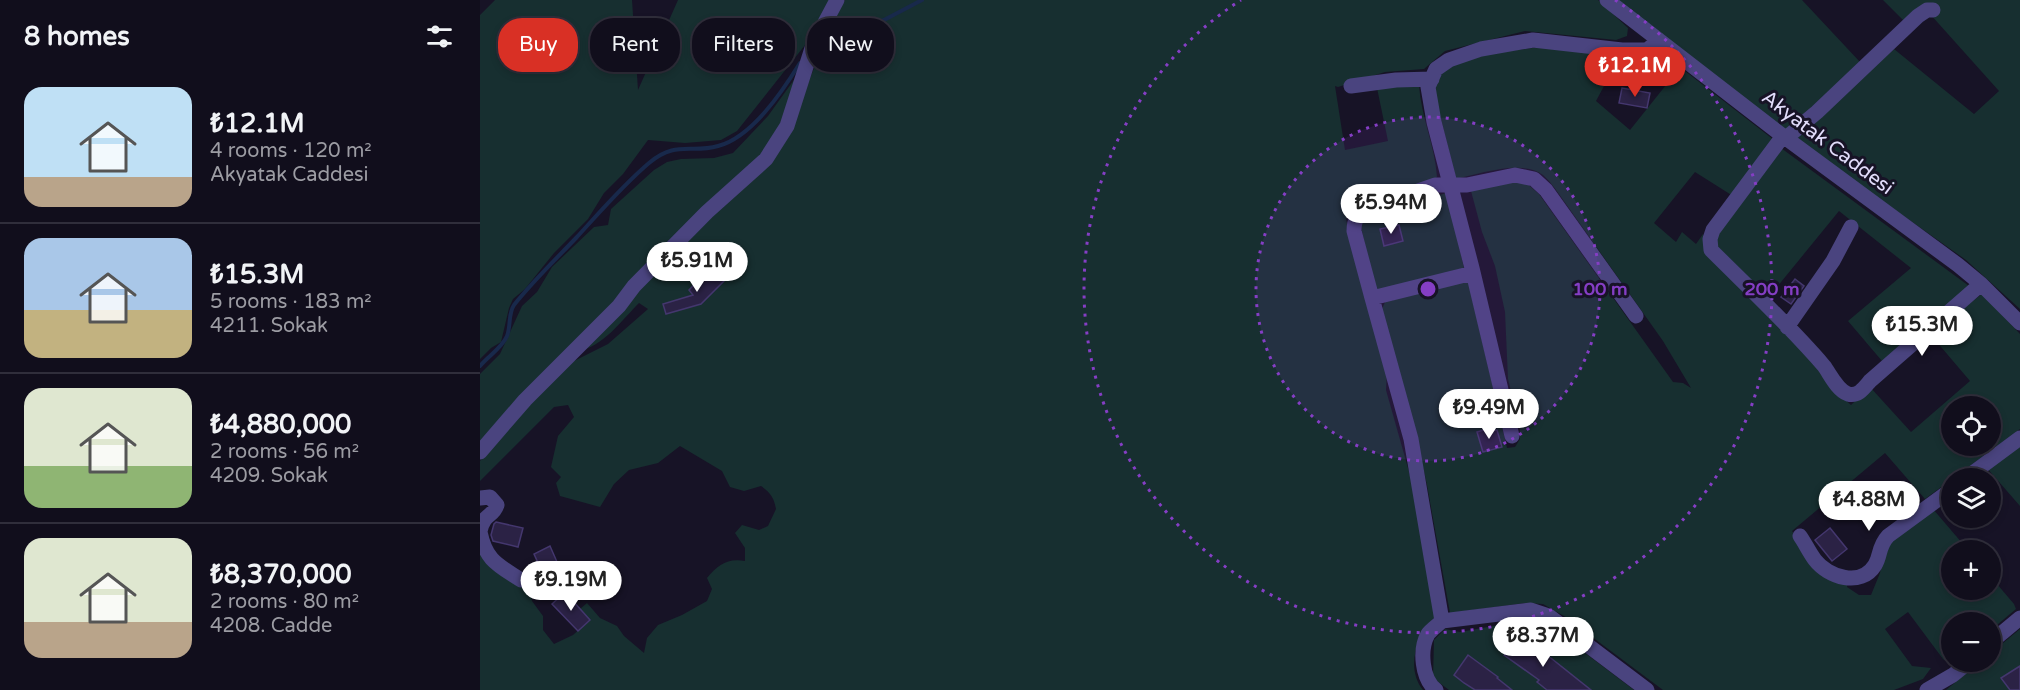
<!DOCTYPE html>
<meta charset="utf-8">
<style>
body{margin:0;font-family:"Varela Round",sans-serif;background:#1a1725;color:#f1f3f6;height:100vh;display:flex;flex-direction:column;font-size:22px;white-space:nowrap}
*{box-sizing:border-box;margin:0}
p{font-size:20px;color:#9c9ca3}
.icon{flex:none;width:33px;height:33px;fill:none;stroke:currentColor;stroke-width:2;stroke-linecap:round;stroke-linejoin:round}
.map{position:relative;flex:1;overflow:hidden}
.sheet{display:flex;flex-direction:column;background:#110e1c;width:480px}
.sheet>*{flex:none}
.hud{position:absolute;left:18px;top:18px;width:570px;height:54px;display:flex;gap:12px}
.fabs{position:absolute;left:1461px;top:396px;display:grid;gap:12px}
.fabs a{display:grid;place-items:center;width:60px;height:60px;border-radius:50%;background:#110e1c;box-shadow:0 3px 9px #0003,0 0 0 2px #302e3b;font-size:30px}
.price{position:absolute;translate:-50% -51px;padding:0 14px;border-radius:21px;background:#fff;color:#222;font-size:20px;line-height:39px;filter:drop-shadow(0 2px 3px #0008)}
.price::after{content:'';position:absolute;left:50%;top:36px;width:18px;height:14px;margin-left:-9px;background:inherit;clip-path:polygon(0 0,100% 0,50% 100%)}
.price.selected{background:#d93025;color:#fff}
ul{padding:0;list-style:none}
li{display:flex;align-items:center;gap:18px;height:150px;padding:0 24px}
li+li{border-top:2px solid #302e3b}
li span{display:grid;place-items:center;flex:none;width:168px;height:120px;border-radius:18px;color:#555}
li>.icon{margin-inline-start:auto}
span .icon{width:72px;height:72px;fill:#fffc;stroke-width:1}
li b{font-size:26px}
h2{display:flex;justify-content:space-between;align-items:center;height:72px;padding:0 24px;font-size:26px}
.tag{padding:0 21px;border-radius:24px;background:#110e1c;box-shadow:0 3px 9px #0003,0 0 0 2px #302e3b;font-size:21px;line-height:54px}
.tag.selected{background:#d93025;color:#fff}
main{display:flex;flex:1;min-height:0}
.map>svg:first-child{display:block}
.green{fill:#172f30;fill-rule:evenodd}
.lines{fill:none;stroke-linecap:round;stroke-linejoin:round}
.stream{stroke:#18294b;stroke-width:4}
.building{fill:#2b2245;stroke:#44376e;stroke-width:1.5}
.minor{stroke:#4a447f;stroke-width:15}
.ring{fill:none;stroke:#853ec5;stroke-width:3;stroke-dasharray:3 6}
.labels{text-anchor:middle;stroke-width:6;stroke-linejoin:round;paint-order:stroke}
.street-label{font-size:20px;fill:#e2ddfb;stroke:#171326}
.centre{fill:#853ec5;stroke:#171326;stroke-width:3}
.ring-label{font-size:18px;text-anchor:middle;font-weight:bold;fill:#853ec5;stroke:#171326;stroke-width:6;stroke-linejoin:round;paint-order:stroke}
</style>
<main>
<section class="sheet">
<h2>8 homes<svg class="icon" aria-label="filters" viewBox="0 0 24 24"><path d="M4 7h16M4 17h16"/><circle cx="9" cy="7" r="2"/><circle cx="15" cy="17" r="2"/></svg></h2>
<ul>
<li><span style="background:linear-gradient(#bfe0f5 75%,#b9a48a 0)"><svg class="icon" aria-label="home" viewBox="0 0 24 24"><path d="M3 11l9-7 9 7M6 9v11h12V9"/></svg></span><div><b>₺12.1M</b><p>4 rooms · 120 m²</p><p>Akyatak Caddesi</p></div></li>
<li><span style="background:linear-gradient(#a9c7e8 60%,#c2b280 0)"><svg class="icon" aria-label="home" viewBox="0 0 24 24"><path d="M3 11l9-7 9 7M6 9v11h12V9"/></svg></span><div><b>₺15.3M</b><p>5 rooms · 183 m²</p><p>4211. Sokak</p></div></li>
<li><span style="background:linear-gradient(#dfe7d0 65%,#8fb573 0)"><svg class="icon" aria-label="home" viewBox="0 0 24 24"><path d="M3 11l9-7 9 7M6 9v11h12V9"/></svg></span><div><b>₺4,880,000</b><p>2 rooms · 56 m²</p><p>4209. Sokak</p></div></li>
<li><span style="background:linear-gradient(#dfe7d0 70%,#b9a48a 0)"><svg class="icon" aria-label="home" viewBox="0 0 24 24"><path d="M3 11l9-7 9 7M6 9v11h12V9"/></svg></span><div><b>₺8,370,000</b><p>2 rooms · 80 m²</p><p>4208. Cadde</p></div></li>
</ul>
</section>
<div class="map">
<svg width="1540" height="690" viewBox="0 0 1540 690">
<rect width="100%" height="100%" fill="#171326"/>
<!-- green -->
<path class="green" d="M15,0h137l6,90 40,-90h156l-25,40 -72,91 -16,9 -36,3 -37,-3 -25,34 -19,19 -16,26 -34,34 -29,36 -12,10 -4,9 -8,34 -10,6 -11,11v-344z
M365,0h753l30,28 -1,8 -11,4 -91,-9 -80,20 -21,18 -39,3 -47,15 -3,-1 10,64 43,-9 -11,-53 42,-3c2,32 16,61 18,92l-7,4 -64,21 -20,17 8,35 33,117 -1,19 31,110 18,117c-18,18 -30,50 -12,73h-943v-140l35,31 16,11 1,9 11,15v14l11,14 19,-9 17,-15 -10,-11 7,-6 13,15 17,8 7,10 20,17 3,-15 11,-13 24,-10 25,-14 5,-12 -5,-11c11,-13 20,-20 38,-17v-13l-10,-15 7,-8 17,5 9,-4 8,-17c-2,-11 -5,-16 -15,-23l-17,5 -14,-4 -8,-16 -42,-25 -22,17 -29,7 -15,14 -14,23 -40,-11 -4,-13 5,-6 -10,-10 7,-31 16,-19 -6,-12 -14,2 -74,74v-20l72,-82 18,-16 38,-19 40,-35 -9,-6c-17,17 -36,44 -61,48l206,-207 32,-81 5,-24z
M1131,0h191l58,62 -72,67 -7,1z
M1403,0h137v309l-54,-49 -174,-123 102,-88 80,65 25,-23 -69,-77 -27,6z
M1067,46l72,12 -23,43 34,29 40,-50 -27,-22 8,-2 7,-6 116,90 -41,56 -38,-24 -41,51 22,19 6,-10 14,12 7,-10 5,18 105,108 27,35 11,10 19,-18 41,45 59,-51 -40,-47 52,-40 38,40v95l-95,70 -40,-46 -93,78 26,37 29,14v5l12,8h12l9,-22 3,-18 9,-13 41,-33 35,41h-16v40h38l1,-13 23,27 2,5 -25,21 -1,-8h-38l1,40 -3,2 -7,-5 -35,-47 -23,17 27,37 19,2 -8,11 -29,11h-231l-99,-74 -21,-12 -18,-1 -75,10 -23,-128 -12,-54 -33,-122 3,-7 83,-22 39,168 8,-1 5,-8v-10l-12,-50 -3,-67 -10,-46 -13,-34 -11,-41 42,-10h11l15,13 134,188 10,1 8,5 -28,-47 -102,-144c-5,-7 -11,-16 -18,-22 -20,-16 -64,-1 -87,4l-22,-87 3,-15 10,-11 25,-10zM1472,406h38v40h-38z
M321,70l-8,33 -24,46 -289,294v-69l20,-20 22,-48 15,-14 15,-25 42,-40 14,-2 3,-16 43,-39 13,-8 14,-3 33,-1 19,-5 35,-37z
M1301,148l188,138 -87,75 -34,-40 63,-53 -72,-57 -71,87 -52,-49v-18z
M967,193l17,75 -89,23 -15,-69 4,-8z
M1540,442v64l-34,-39z
M1051,619l13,3 90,68h-185l-16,-12 1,-38 11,-11 15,3z
M1540,629v61h-74l34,-28h10l1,-9z"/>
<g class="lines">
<!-- stream -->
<path class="stream" d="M343,42l61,-22 38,-20
M0,366c8,-10 22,-18 27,-30 4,-10 1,-22 7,-31 19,-24 41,-45 62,-67 24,-26 46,-52 73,-75 27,-23 42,-9 69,-17 34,-9 64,-54 82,-83"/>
</g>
<!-- building -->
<path class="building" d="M1142,88l28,5 -3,15 -28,-5z
M919,225l4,16 -19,5 -4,-17z
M236,268l11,10 -26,26 -35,10 -3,-10 30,-9 -4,-5 13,-14 4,4z
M1315,279l9,7 -13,18 -10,-7z
M1010,428l1,3 6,-1 5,17 -19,5 -6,-20z
M1384,483l9,12 -15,11 3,3 -12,9 -12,-15z
M16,522l27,6 -5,19 -25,-6 -2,-6 3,-11z
M1350,528l17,21 -15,12 -17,-21z
M70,546l11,25 -16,7 -11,-24z
M85,592l25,28 -12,11 -26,-27z
M1038,635l27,22 2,-2 44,35h-44l-10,-8 2,-2 -35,-25z
M988,655l30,22 -1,1 15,12h-37l-11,-7 -10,-8z
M1540,666v24h-10l-9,-12z"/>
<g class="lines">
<!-- minor -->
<path class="minor" d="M1127,0l176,136 175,129 23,19 39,39
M871,86l45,-6 36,-1
M1303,136l-70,94 -3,9 1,11c38,38 78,75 113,116 6,8 13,24 24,28 10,3 16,-6 22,-13l111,-97
M1306,138l31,-26 101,-96 9,-6h6
M993,273l-101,25 -18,-67c0,-11 3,-15 12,-22l69,-24h32l48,-10 19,4 12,11 90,126
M892,298l39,141 31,182
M1307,327l46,-66 18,-34
M1032,436l-40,-168 -38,-146 -6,-35 8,-18 13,-9 32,-11 52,-9 89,10h25l12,-10
M0,452l45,-52 94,-94 15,-20 73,-74 59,-53 21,-33 26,-81 24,-45
M1486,478l54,-40
M0,498l10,-1 7,8c-4,12 -13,8 -17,26
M0,532c6,29 18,33 41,48
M1320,536c5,7 9,16 15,24 13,17 46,28 60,5 6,-10 3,-18 13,-29l64,-47
M962,621l89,-11 18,6 98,74
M1510,643l30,-25
M956,690c-14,-11 -17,-40 -8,-56 3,-4 10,-9 14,-13
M1447,690l26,-15 16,-13"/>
</g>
<!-- distance rings -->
<circle cx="948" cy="289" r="172" fill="#853ec5" fill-opacity=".12"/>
<g class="ring">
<circle cx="948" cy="289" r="172"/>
<path d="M1135 0A344 344 0 1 1 761 0"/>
</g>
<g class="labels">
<!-- street labels -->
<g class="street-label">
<text transform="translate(1348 142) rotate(37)" y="7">Akyatak Caddesi</text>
</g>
</g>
<circle cx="948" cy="289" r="9" class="centre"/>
<g class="ring-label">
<text x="1120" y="295">100 m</text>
<text x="1292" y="295">200 m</text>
</g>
</svg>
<div class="fabs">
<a><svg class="icon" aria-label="locate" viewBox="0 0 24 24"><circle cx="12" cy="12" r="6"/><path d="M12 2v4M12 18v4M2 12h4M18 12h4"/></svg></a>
<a><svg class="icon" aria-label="layers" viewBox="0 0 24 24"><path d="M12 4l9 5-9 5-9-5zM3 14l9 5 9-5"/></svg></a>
<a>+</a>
<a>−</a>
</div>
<b class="price selected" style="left:1155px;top:98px">₺12.1M</b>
<b class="price" style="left:911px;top:235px">₺5.94M</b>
<b class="price" style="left:217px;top:293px">₺5.91M</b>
<b class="price" style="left:1442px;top:357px">₺15.3M</b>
<b class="price" style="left:1009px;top:440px">₺9.49M</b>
<b class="price" style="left:1389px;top:532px">₺4.88M</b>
<b class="price" style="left:91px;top:612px">₺9.19M</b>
<b class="price" style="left:1063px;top:668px">₺8.37M</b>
<div class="hud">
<a class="tag selected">Buy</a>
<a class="tag">Rent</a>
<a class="tag">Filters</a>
<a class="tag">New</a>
</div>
</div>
</main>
